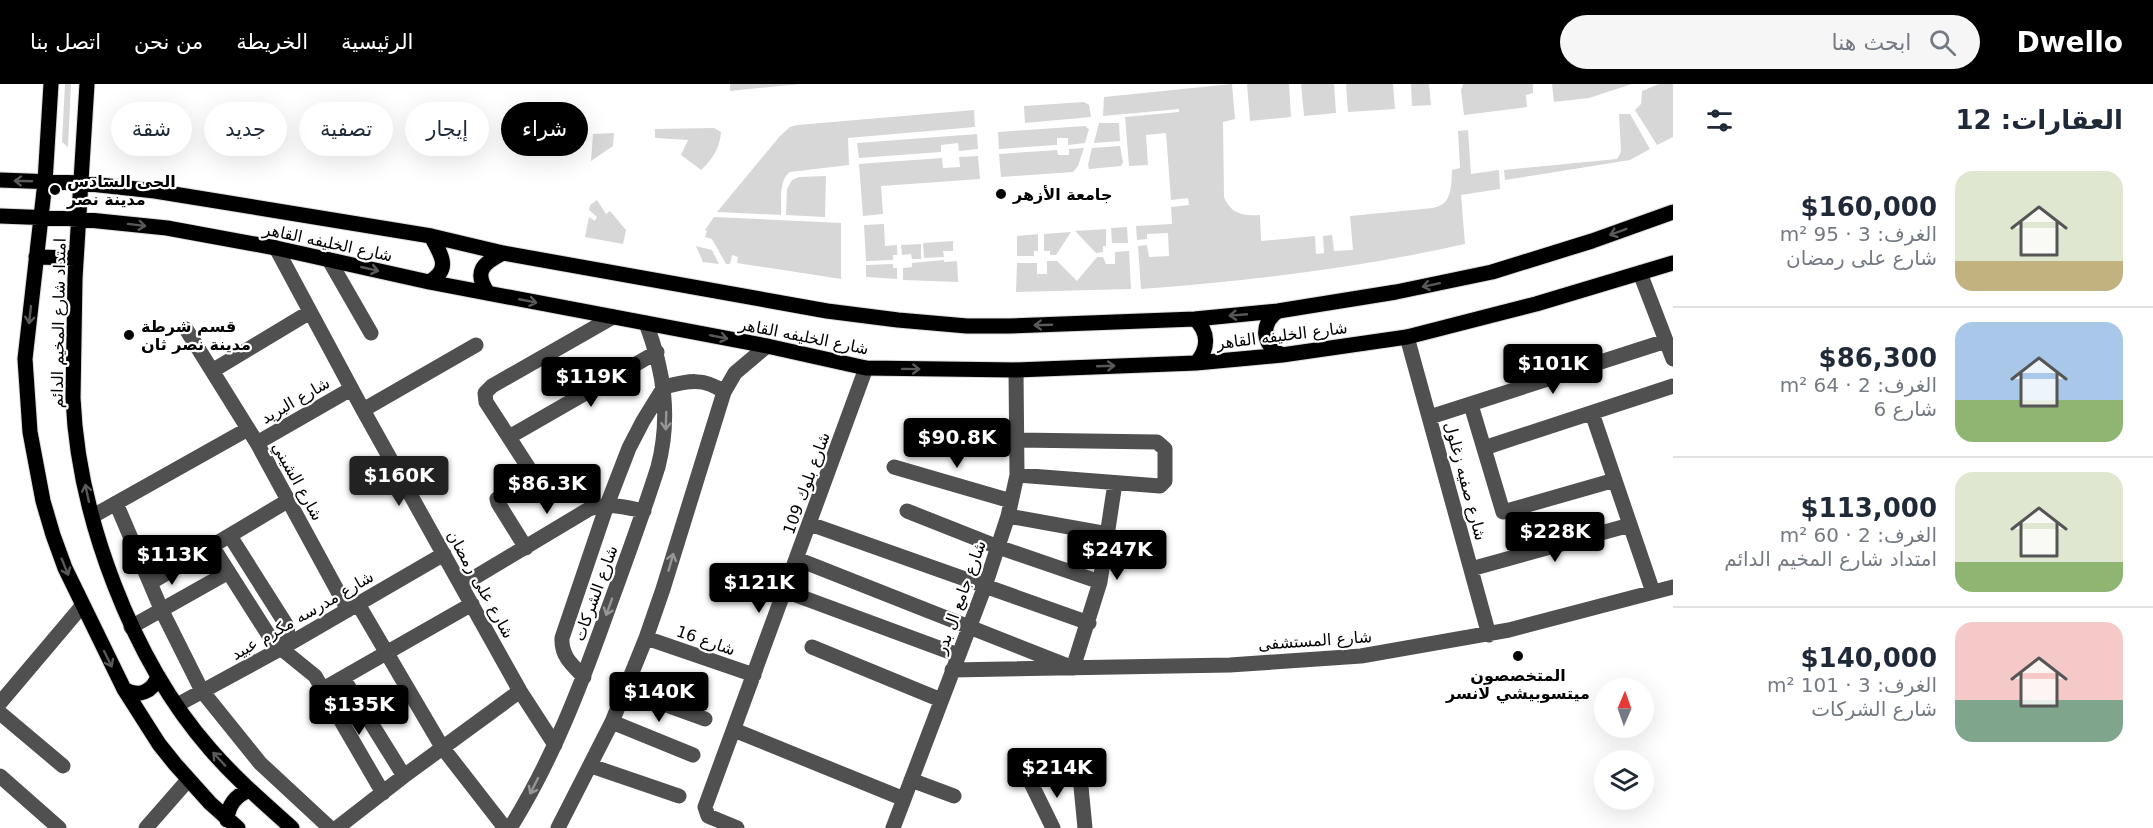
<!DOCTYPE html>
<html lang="ar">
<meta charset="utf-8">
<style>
body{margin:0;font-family:"DejaVu Sans","Noto Sans Arabic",sans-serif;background:#f6f6f7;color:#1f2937;direction:rtl;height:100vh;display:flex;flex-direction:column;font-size:22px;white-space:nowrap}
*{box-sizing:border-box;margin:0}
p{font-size:20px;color:#747a83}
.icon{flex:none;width:33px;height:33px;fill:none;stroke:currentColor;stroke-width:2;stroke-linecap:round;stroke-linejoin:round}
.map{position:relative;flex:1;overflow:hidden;direction:ltr}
.side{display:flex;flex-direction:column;background:#fff;width:480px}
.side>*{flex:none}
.top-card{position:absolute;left:18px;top:18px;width:570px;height:54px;direction:rtl;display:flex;gap:12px}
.needle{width:39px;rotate:2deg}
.controls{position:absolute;left:1594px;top:594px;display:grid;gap:12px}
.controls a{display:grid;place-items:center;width:60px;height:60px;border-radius:50%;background:#fff;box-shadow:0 6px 24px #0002;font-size:30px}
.price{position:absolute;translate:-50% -51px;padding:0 14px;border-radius:6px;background:#000;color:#fff;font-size:20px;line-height:39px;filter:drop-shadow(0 2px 3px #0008)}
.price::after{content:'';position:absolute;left:50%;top:36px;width:18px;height:14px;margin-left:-9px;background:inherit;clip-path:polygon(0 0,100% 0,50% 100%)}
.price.on{background:#222;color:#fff}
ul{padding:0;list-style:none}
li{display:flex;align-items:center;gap:18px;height:150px;padding:0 30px}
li+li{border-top:2px solid #e0e1e3}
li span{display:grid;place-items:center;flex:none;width:168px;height:120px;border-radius:18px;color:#555}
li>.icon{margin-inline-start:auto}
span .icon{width:72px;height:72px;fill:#fffc;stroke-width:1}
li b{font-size:26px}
h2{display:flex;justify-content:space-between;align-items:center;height:72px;padding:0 30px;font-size:26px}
.tag{padding:0 21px;border-radius:27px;background:#fff;box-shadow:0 6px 24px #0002;font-size:21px;line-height:54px}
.tag.on{background:#000;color:#fff}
header{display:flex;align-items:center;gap:36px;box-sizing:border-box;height:84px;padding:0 30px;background:#000;color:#fff}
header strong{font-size:28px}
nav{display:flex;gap:33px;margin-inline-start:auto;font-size:21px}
.search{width:420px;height:54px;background:#f6f6f7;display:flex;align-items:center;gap:15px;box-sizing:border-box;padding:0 21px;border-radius:33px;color:#747a83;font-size:22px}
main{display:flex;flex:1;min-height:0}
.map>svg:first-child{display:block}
.green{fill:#d7d7d7}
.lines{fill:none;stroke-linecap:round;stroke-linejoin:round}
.major-casing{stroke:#dbdbdb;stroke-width:17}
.minor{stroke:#505050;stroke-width:15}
.major{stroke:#000;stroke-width:15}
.oneway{stroke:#595959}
.oneway2{stroke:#969696}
.poi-dot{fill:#000;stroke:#fff;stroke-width:2}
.labels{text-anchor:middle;stroke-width:4.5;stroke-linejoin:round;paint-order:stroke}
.poi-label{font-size:16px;font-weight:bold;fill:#000;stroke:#fff;text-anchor:start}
.street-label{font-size:16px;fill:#000;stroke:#fff}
</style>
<header>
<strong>Dwello</strong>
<div class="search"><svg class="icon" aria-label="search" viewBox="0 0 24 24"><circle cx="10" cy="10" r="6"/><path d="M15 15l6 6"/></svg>ابحث هنا</div>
<nav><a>الرئيسية</a><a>الخريطة</a><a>من نحن</a><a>اتصل بنا</a></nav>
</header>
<main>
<section class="side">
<h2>العقارات: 12<svg class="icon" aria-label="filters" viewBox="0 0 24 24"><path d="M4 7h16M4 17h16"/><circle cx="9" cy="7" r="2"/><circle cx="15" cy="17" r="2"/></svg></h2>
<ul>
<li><span style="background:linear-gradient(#dfe7d0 75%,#c2b280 0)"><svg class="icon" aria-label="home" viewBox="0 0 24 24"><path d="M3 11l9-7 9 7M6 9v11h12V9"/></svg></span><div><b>$160,000</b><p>الغرف: 3 · 95 m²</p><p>شارع على رمضان</p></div></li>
<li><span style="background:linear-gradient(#a9c7e8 65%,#8fb573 0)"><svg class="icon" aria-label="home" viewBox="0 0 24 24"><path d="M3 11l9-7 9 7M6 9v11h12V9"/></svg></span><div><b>$86,300</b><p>الغرف: 2 · 64 m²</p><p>شارع 6</p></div></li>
<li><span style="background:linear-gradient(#dfe7d0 75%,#8fb573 0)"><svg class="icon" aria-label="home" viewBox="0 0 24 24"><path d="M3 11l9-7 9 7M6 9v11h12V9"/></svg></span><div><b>$113,000</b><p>الغرف: 2 · 60 m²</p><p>امتداد شارع المخيم الدائم</p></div></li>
<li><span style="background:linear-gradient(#f6c9c9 65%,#7fa58c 0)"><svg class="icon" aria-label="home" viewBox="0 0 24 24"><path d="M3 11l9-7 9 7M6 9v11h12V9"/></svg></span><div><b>$140,000</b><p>الغرف: 3 · 101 m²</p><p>شارع الشركات</p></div></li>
</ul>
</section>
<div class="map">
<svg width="1673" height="744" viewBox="0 0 1673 744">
<rect width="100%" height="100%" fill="#fff"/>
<!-- green -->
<path class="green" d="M65,0h6l-3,63 -6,-5z
M730,0h70l-70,7z
M1232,0l3,35 -12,3 1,75c7,17 19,19 36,18l1,26 54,-5 1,18 8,-1 -1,-17 9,-1 2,16 19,-1 -3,-34 83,-8c20,-4 18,-22 19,-38l8,-2 -2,-37 10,-1 3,44 28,-4 1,19 -39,6 4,49c-107,24 -215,37 -324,45l-3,-43 9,-1 2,12 20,-1 -1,-23 -21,1v5l-10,1 -1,-14 36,-2 -1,-17 18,-2 -1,-7 -17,2 -5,-67 -20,2 2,30 -19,1 -4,-49 54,-5v-3l-76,7 1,-19z
M1247,0h42l2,33 -41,4z
M1301,0h33l2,29 -32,3z
M1346,0h47l2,25 -47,3z
M1411,0h18l2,21 -19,1z
M1463,0h70v9l-7,2 1,12 -63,8 -3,-25z
M1552,0h80l-43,14 -35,4z
M1659,0h14v53l-16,8 -22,-35 6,-6 1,-13z
M1084,18l5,3 2,12 -66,6 -1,-17z
M974,26l1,17 -127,11 1,27 -59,7c-12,8 -8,30 -9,43l-64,-3 63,-76 10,-9 7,-2z
M1619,30h11l20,35 -20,11 -125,20 -1,-10 113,-11 4,-7z
M1099,39h20l1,18 -26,2z
M1085,42l4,3 -4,14 -17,2v-7h-11v7l-58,4 -1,-17z
M714,44l7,4c-1,16 -9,28 -20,38l-20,-15 7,-15 -33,-2v-9z
M614,49l-1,13 -22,15 2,-27z
M977,50l1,15 -19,2 -1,-8 -17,2v7l-82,6 -2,-15z
M1120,62l3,16 -2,4 -32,3 -1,-4 4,-17z
M1084,64l-6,18 -5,6 -72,5 -2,-23 58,-4 1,5h11v-6z
M978,72l2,23 -99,7 2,28 -20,2 -4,-52 83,-6 1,10 17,-1 -1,-10z
M826,92l-1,41 -39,-2 1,-26 5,-9 7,-3z
M597,116l9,14 4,-3 16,19 -3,14 -38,-7 4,-20 6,4 2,-4 -8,-7 1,-5z
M714,133l127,6v56l-104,-16 1,-6 -6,-2 -2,9h-4l-14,-25 -7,-2 2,-6 -2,-1z
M884,140l1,22 12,-1v10h-4v5l-27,1 -2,-36z
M1127,143l1,16h-16l-1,-15z
M1106,145v17h-3v6l-7,1 -21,-22z
M1071,148l-15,23h-6v-4h-6v-17z
M1038,150v17h-4v5h-17v-20z
M953,157v10h-10l1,6 -20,1 -1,-15z
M921,160v15h-9l-1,-5 -9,1 -1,-10z
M696,162l16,4 7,14 -16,-2z
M1129,167l2,38 -115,3 1,-29h20v11h10v-13h10l20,20 20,-24h6l3,7h9v-12z
M944,176v2l13,-1 1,21 -55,-2v-12l9,-1v-4z
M893,180v4h4v11l-31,-2v-12z"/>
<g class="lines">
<defs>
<path id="major" d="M51,0l-6,98 -20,177 5,73 13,69 10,34 12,33 59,121 35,55 16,20 35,39 28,25
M87,0l-12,194 -2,120c5,118 59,262 137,351 25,29 54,54 82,79
M0,96l81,3 74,8 276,45 72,17 324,58 71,9 69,6h42l186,-7 83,-8 118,-19 96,-20 100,-31 81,-29
M0,132l79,3 88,9 109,20 153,34 338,64 99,22 150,2 180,-7 86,-8 125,-18 129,-33 137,-41
M36,173l40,1
M429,198c23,-13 12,-27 2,-46
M488,209c-15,-21 -5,-30 15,-40
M1278,227c-18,12 -16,35 4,44
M1195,235c14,13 14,30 1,44
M124,605c14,9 29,3 34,-13
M227,736c1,-15 9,-25 23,-30"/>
</defs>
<!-- major casing -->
<use href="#major" class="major-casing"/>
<!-- minor -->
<path class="minor" d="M276,164l87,162 157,281 35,54
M329,176l42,73
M1640,189l33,86
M186,245l71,114 91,167
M1407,253l82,298
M212,287l98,-59
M1471,321l32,107 112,-32
M363,326l113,-65
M1592,329l61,179
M1430,333l236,-76
M924,347l94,9 139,2 8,7v32l-5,5 -143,-11
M509,353l148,-85
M257,359l94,-54
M1484,364l189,-62
M894,383l117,34
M116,419l46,108 40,80 58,72 70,65
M907,427l91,36 102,35
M93,432l155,-87
M1008,432l100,18
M810,440l279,99
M230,452l57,90 1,9 -6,13
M212,462l61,96 42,34 68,117
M526,464l-28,-45 -1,-4 33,-21 2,-5 -46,-71 -1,-9 7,-7 121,-69
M797,475l276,109 27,-86 15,-99
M1471,485l159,-44
M150,499l139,-83
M462,501l127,-76c19,-7 36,-2 55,2
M785,507l173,64
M358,520l84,143 63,81
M131,543l96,-54
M646,554l108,37
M812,563l129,53
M952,586l278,-5 131,-9 148,-26 164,-43
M584,593c-12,-12 -23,-21 -22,-39l45,-133 22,-57 14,-27 21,-34c23,-6 40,-10 60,5
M343,594l61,98
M323,605l149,-85
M625,606l80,29
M0,619l82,-97
M177,621l105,-57 162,-94
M0,629l63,53
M612,638l81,33
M734,646l170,69
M591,682l88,30
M0,692l59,52
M911,696l43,16
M146,744l42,-48
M337,744l67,-52 116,-85
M510,744c42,-67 70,-140 96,-213 18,-49 36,-98 52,-148 13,-50 6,-96 -12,-144
M558,744l54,-106 34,-84 17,-49 61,-197 11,-19 32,-27
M737,744l-29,-12 -3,-9 161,-439
M893,744l92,-242 23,-70 9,-41 -1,-105
M1053,744l-24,-49 -1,-7 7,-6 39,-7 3,1 2,6 6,62"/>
<!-- major -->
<use href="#major" class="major"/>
</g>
<!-- one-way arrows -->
<defs><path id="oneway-shaft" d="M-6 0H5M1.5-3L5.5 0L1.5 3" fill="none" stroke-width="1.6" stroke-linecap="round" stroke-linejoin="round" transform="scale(1.5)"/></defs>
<g class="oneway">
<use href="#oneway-shaft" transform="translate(23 97) rotate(-178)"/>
<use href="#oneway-shaft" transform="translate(137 141) rotate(7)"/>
<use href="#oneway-shaft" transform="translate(1618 148) rotate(160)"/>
<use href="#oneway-shaft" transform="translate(370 185) rotate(13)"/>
<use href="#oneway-shaft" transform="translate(1431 201) rotate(168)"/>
<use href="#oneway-shaft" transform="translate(528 217) rotate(11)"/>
<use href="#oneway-shaft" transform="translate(30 231) rotate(96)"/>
<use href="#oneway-shaft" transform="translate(1238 231) rotate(175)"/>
<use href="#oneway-shaft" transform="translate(1043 241) rotate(178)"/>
<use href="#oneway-shaft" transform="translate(719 253) rotate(11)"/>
<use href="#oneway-shaft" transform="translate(1106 282) rotate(-2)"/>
<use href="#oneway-shaft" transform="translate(911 285) rotate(1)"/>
<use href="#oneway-shaft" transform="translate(87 409) rotate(-102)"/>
<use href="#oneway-shaft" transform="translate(65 483) rotate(68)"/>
<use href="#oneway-shaft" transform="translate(108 575) rotate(64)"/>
<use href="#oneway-shaft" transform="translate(219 675) rotate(-133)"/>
</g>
<g class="oneway2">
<use href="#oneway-shaft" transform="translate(666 337) rotate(92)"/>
<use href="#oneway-shaft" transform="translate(671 478) rotate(-74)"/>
<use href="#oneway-shaft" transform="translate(609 523) rotate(110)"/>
<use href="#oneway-shaft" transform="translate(534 702) rotate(117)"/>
</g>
<!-- markers -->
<g class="poi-dot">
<circle cx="55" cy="106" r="6"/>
<circle cx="1001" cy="110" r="6"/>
<circle cx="129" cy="251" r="6"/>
<circle cx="1518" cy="572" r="6"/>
</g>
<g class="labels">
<!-- poi labels -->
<g class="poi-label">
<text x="67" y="103">الحى السادس<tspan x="67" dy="18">مدينة نصر</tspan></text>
<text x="1013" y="116">جامعة الأزهر</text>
<text x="141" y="248">قسم شرطة<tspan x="141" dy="18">مدينة نصر ثان</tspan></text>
<text x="1518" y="597" text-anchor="middle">المتخصصون<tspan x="1518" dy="18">ميتسوبيشي لانسر</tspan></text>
</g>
<!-- street labels -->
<g class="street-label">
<text transform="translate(328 158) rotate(12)" y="6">شارع الخليفه القاهر</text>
<text transform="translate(58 239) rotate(-89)" y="6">امتداد شارع المخيم الدائم</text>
<text transform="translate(1282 251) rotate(-7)" y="6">شارع الخليفه القاهر</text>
<text transform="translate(804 252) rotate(11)" y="6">شارع الخليفه القاهر</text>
<text transform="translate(295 316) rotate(-30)" y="6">شارع البريد</text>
<text transform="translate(298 397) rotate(61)" y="6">شارع الشيني</text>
<text transform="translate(1466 397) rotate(75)" y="6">شارع صفيه زغلول</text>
<text transform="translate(806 399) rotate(-70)" y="6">شارع بلوك 109</text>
<text transform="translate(481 500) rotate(61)" y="6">شارع على رمضان</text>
<text transform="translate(595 509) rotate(-70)" y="6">شارع الشركات</text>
<text transform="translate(960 513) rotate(-70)" y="6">شارع جامع ال بدر</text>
<text transform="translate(302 531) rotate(-30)" y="6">شارع مدرسه مكرم عبيد</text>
<text transform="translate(706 556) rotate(19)" y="6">شارع 16</text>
<text transform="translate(1315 556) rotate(-4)" y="6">شارع المستشفى</text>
</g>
</g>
</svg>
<div class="controls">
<a><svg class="needle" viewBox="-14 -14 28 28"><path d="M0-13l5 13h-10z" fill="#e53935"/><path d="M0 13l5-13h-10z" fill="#747a83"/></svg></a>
<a><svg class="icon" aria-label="layers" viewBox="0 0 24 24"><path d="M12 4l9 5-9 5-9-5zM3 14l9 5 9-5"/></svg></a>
</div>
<b class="price" style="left:1553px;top:311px">$101K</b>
<b class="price" style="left:591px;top:324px">$119K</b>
<b class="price" style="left:957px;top:385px">$90.8K</b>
<b class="price on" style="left:399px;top:423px">$160K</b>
<b class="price" style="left:547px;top:431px">$86.3K</b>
<b class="price" style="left:1555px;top:479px">$228K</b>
<b class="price" style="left:1117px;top:497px">$247K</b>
<b class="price" style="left:172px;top:502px">$113K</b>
<b class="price" style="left:759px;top:530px">$121K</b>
<b class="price" style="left:659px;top:639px">$140K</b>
<b class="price" style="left:359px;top:652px">$135K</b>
<b class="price" style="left:1057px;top:715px">$214K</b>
<div class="top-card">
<a class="tag on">شراء</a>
<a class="tag">إيجار</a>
<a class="tag">تصفية</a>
<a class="tag">جديد</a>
<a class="tag">شقة</a>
</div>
</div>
</main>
